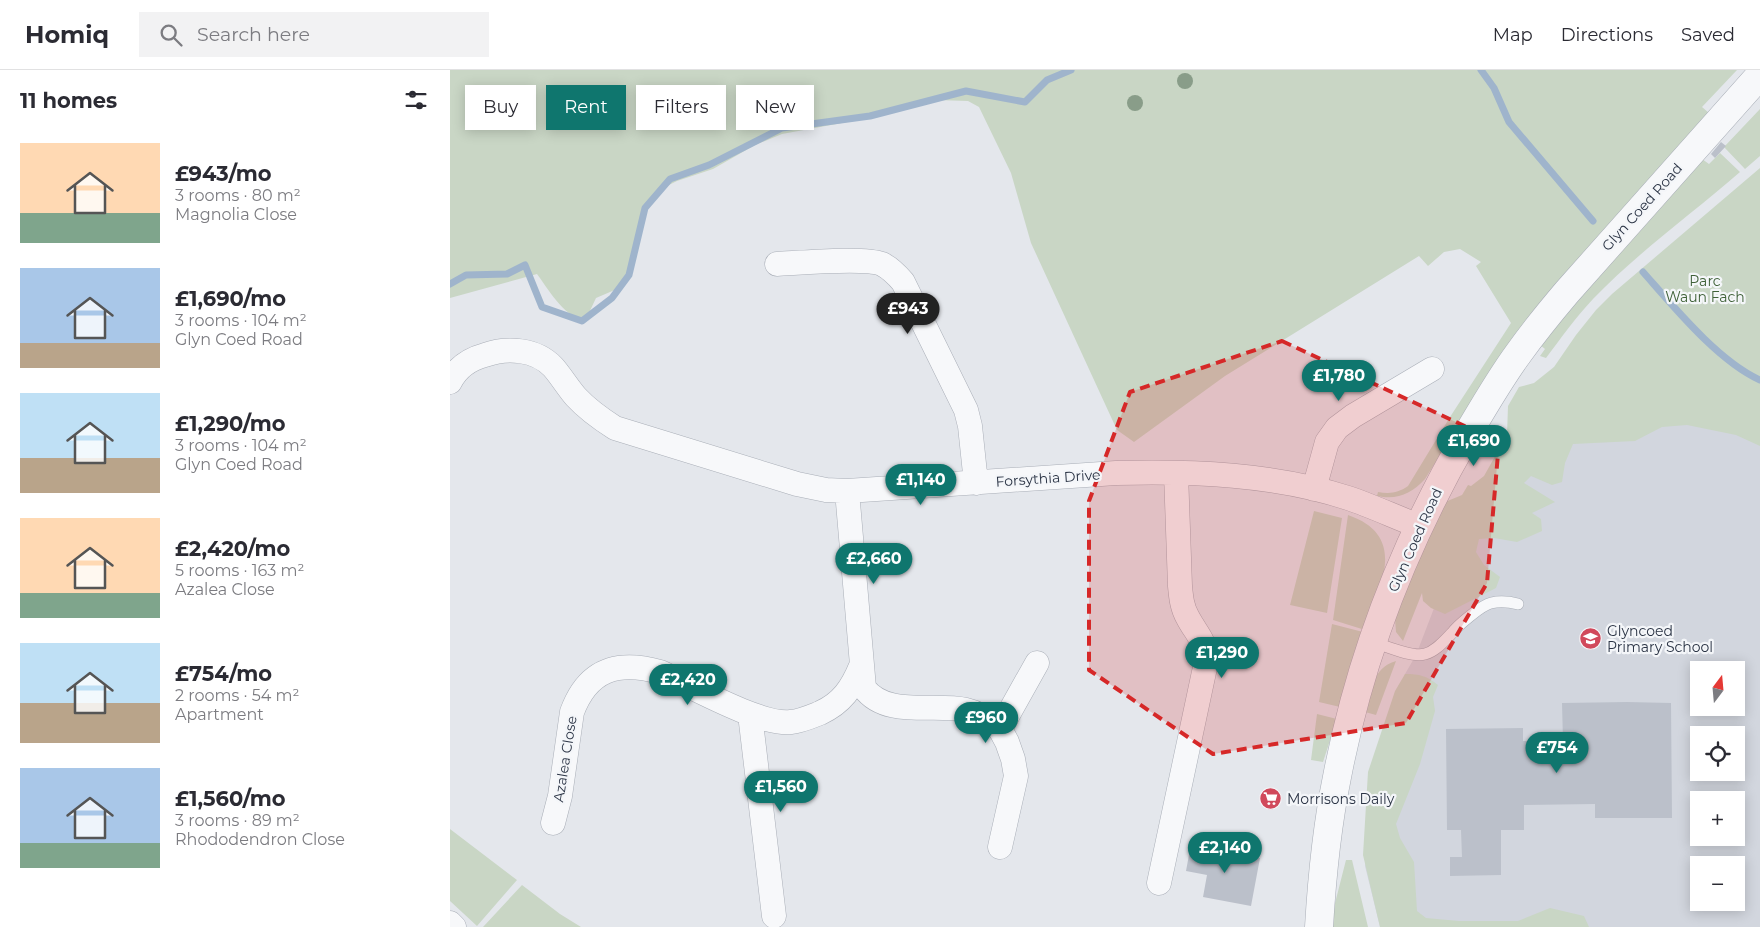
<!DOCTYPE html>
<meta charset="utf-8">
<style>
body{margin:0;font-family:Montserrat,sans-serif;background:#f2f2f3;color:#2b2b33;height:100vh;display:flex;flex-direction:column;font-size:19px;white-space:nowrap}
*{box-sizing:border-box;margin:0}
p{font-size:16px;color:#7c7c81}
.icon{flex:none;width:28px;height:28px;fill:none;stroke:currentColor;stroke-width:2;stroke-linecap:round;stroke-linejoin:round}
.map{position:relative;flex:1;overflow:hidden}
.sheet{display:flex;flex-direction:column;background:#fff;width:450px}
.sheet>*{flex:none}
.hud{position:absolute;left:15px;top:15px;width:475px;height:45px;display:flex;gap:10px}
.needle{width:32px;rotate:16deg}
.fabs{position:absolute;left:1240px;top:591px;display:grid;gap:10px}
.fabs a{display:grid;place-items:center;width:55px;height:55px;border-radius:0px;background:#fff;box-shadow:0 2px 12px #0003;font-size:25px}
.price{position:absolute;translate:-50% -42px;padding:0 11px;border-radius:18px;background:#0f766e;color:#fff;font-size:16px;line-height:32px;filter:drop-shadow(0 1px 2px #0008)}
.price::after{content:'';position:absolute;left:50%;top:30px;width:15px;height:11px;margin-left:-8px;background:inherit;clip-path:polygon(0 0,100% 0,50% 100%)}
.price.selected{background:#222;color:#fff}
ul{padding:0;list-style:none}
li{display:flex;align-items:center;gap:15px;height:125px;padding:0 20px}
li span{display:grid;place-items:center;flex:none;width:140px;height:100px;border-radius:0px;color:#555}
li>.icon{margin-inline-start:auto}
span .icon{width:60px;height:60px;fill:#fffc;stroke-width:1}
li b{font-size:21px}
h2{display:flex;justify-content:space-between;align-items:center;height:60px;padding:0 20px;font-size:21px}
.tag{padding:0 18px;border-radius:0px;background:#fff;box-shadow:0 2px 12px #0003;font-size:18px;line-height:45px}
.tag.selected{background:#0f766e;color:#fff}
header{display:flex;align-items:center;gap:30px;box-sizing:border-box;height:70px;padding:0 25px;background:#fff;border-bottom:1px solid #e1e1e2}
header strong{font-size:24px}
nav{display:flex;gap:28px;margin-inline-start:auto;font-size:18px}
.search{width:350px;height:45px;background:#f2f2f3;display:flex;align-items:center;gap:12px;box-sizing:border-box;padding:0 18px;border-radius:0px;color:#7c7c81;font-size:19px}
main{display:flex;flex:1;min-height:0}
.map>svg:first-child{display:block}
.built{fill:#d2d6de;fill-rule:evenodd}
.green{fill:#c9d6c5}
.lines{fill:none;stroke-linecap:round;stroke-linejoin:round}
.stream{stroke:#9fb4cc;stroke-width:7}
.building{fill:#bbc0ca}
.service-casing{stroke:#a9aeb7;stroke-width:12}
.minor-casing{stroke:#a9aeb7;stroke-width:25}
.tertiary-casing{stroke:#a9aeb7;stroke-width:29}
.service{stroke:#f7f8fa;stroke-width:11}
.minor{stroke:#f7f8fa;stroke-width:24}
.tertiary{stroke:#f7f8fa;stroke-width:28}
.tree{fill:#899d89}
.marked{fill:#d62828;fill-opacity:0.2;stroke:#d62828;stroke-width:4;stroke-dasharray:10 6;stroke-linejoin:round}
.labels{text-anchor:middle;stroke-width:4.5;stroke-linejoin:round;paint-order:stroke}
.street-label{font-size:14px;fill:#2b3445;stroke:#f4f6f9}
.park-label{font-size:14px;fill:#3f6138;stroke:#f4f6f9}
.poi-label{font-size:14px;fill:#2b3445;stroke:#f4f6f9;text-anchor:start}
</style>
<header>
<strong>Homiq</strong>
<div class="search"><svg class="icon" aria-label="search" viewBox="0 0 24 24"><circle cx="10" cy="10" r="6"/><path d="M15 15l6 6"/></svg>Search here</div>
<nav><a>Map</a><a>Directions</a><a>Saved</a></nav>
</header>
<main>
<section class="sheet">
<h2>11 homes<svg class="icon" aria-label="filters" viewBox="0 0 24 24"><path d="M4 7h16M4 17h16"/><circle cx="9" cy="7" r="2"/><circle cx="15" cy="17" r="2"/></svg></h2>
<ul>
<li><span style="background:linear-gradient(#ffd9b3 70%,#7fa58c 0)"><svg class="icon" aria-label="home" viewBox="0 0 24 24"><path d="M3 11l9-7 9 7M6 9v11h12V9"/></svg></span><div><b>£943/mo</b><p>3 rooms · 80 m²</p><p>Magnolia Close</p></div></li>
<li><span style="background:linear-gradient(#a9c7e8 75%,#b9a48a 0)"><svg class="icon" aria-label="home" viewBox="0 0 24 24"><path d="M3 11l9-7 9 7M6 9v11h12V9"/></svg></span><div><b>£1,690/mo</b><p>3 rooms · 104 m²</p><p>Glyn Coed Road</p></div></li>
<li><span style="background:linear-gradient(#bfe0f5 65%,#b9a48a 0)"><svg class="icon" aria-label="home" viewBox="0 0 24 24"><path d="M3 11l9-7 9 7M6 9v11h12V9"/></svg></span><div><b>£1,290/mo</b><p>3 rooms · 104 m²</p><p>Glyn Coed Road</p></div></li>
<li><span style="background:linear-gradient(#ffd9b3 75%,#7fa58c 0)"><svg class="icon" aria-label="home" viewBox="0 0 24 24"><path d="M3 11l9-7 9 7M6 9v11h12V9"/></svg></span><div><b>£2,420/mo</b><p>5 rooms · 163 m²</p><p>Azalea Close</p></div></li>
<li><span style="background:linear-gradient(#bfe0f5 60%,#b9a48a 0)"><svg class="icon" aria-label="home" viewBox="0 0 24 24"><path d="M3 11l9-7 9 7M6 9v11h12V9"/></svg></span><div><b>£754/mo</b><p>2 rooms · 54 m²</p><p>Apartment</p></div></li>
<li><span style="background:linear-gradient(#a9c7e8 75%,#7fa58c 0)"><svg class="icon" aria-label="home" viewBox="0 0 24 24"><path d="M3 11l9-7 9 7M6 9v11h12V9"/></svg></span><div><b>£1,560/mo</b><p>3 rooms · 89 m²</p><p>Rhododendron Close</p></div></li>
</ul>
</section>
<div class="map">
<svg width="1310" height="857" viewBox="0 0 1310 857">
<rect width="100%" height="100%" fill="#e4e7ec"/>
<!-- built -->
<path class="built" d="M1104,297l206,29v531h-380l-15,-61 7,-95 33,-97 11,-19 45,-117zM1249,600h37v38h-37zM1249,665h37v37h-37zM1249,730h37v38h-37zM1249,795h37v37h-37z"/>
<!-- green -->
<path class="green" d="M0,0h1287l-35,37 7,6 -172,193 -19,25 -93,148c-14,15 -27,21 -48,17l1,-4c12,2 20,1 30,-6l42,-69 61,-94 -35,-57 5,-4 -21,-13 -16,3 -16,14 -9,-10 -194,120 -91,66 -17,-12 -86,-187 -20,-70 -32,-66 -11,-6 -32,-1 -56,16 -98,18 -27,11 -42,24 -36,12 -22,11 -14,27 -15,57 -9,13 -21,9 -8,17c-1,1 -7,3 -7,3 -16,0 -35,-32 -44,-44l-87,24z
M1310,39v47l-15,13 -21,-22z
M1270,83l20,19c-48,42 -103,81 -147,127 -17,18 -32,39 -47,59l-6,-2 5,-7 -5,-4 29,-36 133,-150 7,5z
M1310,98v278l-24,-11 -49,-10 -25,2 -27,14 -62,3 -8,19 -3,19 -10,3 -21,-9 -7,7 31,19 -23,11 9,6 1,12 -25,11 -23,-4 -15,1 -3,13 8,13 16,12 -4,11 -51,26 -14,-6 -8,-7 -1,-8 -19,48 -7,-9 -1,-13 15,-39 35,-78 17,-7 6,-10 3,1 13,-10 23,-41 1,-29 11,-19 15,-4 20,-16 22,-32 20,-25 16,-16z
M864,441l28,7 -15,95 -37,-8z
M898,445c61,21 32,72 17,115l-32,-10z
M882,554l31,8 -23,75 -21,-5z
M946,591l-20,54 -11,-3c6,-21 7,-44 31,-51z
M955,604c15,0 22,2 33,11l-5,12 2,14 -15,53 -24,60 4,14 14,24 3,49 9,7 33,3h59l32,-13 34,8 5,11h-209l-17,-72 5,-83 27,-81z
M867,644l20,5 -14,43 -12,-2z
M0,759l67,51 -40,46 -27,-25z
M896,790h6l16,67h-37l2,-16z
M72,815l38,29 21,13h-98z"/>
<g class="lines">
<!-- stream -->
<path class="stream" d="M1031,0l13,18 15,34 84,99
M1193,202c31,35 75,89 117,108
M0,214l16,-9 41,-1 18,-9 17,42 40,14 30,-23 17,-23 16,-67 25,-29 39,-14 73,-37 88,-12 96,-25 59,11 22,-22 24,-10"/>
</g>
<!-- building -->
<path class="building" d="M1271,72l5,4 -11,12 -4,-4z
M1177,632l44,1 1,115h-77v-14l-71,1v25h-23v45l-51,1v-19h12l-1,-27h-14l-1,-101 77,-1v13h40l-1,-38z
M741,774l69,14 -9,48 -48,-9 4,-22 -21,-4z"/>
<g class="lines">
<defs>
<path id="service" d="M923,572c13,4 39,16 52,12 11,-3 19,-13 27,-21 6,-8 30,-28 39,-30 9,-2 19,-1 27,1"/>
<path id="minor" d="M327,194c22,-1 87,-7 105,0 8,4 15,11 21,18l63,128 4,16 6,57
M0,312c7,-14 20,-23 35,-27 22,-8 51,-6 68,12 8,9 15,21 23,30 12,13 25,22 39,31l182,56 29,6 21,1 269,-18c76,-2 159,1 232,25 24,8 47,19 71,28
M864,419l13,-47 10,-14 16,-12 79,-47
M397,421l17,197c22,30 70,15 102,22 14,3 23,11 34,19
M300,644l24,202
M103,753l7,-27 12,-84c16,-43 46,-52 88,-40 29,13 101,54 131,50 10,-1 19,-5 29,-9 22,-10 32,-25 41,-47
M550,777l16,-71 -3,-17 -6,-17 -7,-13 37,-66
M709,813l48,-225c-3,-19 -11,-25 -19,-40 -6,-10 -7,-21 -8,-32l-4,-113
M0,853l4,4"/>
<path id="tertiary" d="M869,857c3,-51 8,-101 18,-150 23,-120 69,-237 130,-342 16,-27 32,-55 51,-81 15,-21 32,-42 49,-62l193,-217"/>
</defs>
<!-- service casing -->
<use href="#service" class="service-casing"/>
<!-- minor casing -->
<use href="#minor" class="minor-casing"/>
<!-- tertiary casing -->
<use href="#tertiary" class="tertiary-casing"/>
<!-- service -->
<use href="#service" class="service"/>
<!-- minor -->
<use href="#minor" class="minor"/>
<!-- tertiary -->
<use href="#tertiary" class="tertiary"/>
</g>
<!-- trees -->
<g class="tree">
<circle cx="735" cy="11" r="8"/>
<circle cx="685" cy="33" r="8"/>
</g>
<!-- marked area -->
<path class="marked" d="M832,271l217,101 -12,141 -81,140 -193,31 -124,-84v-169l41,-109z"/>
<!-- icons -->
<defs>
<symbol id="school-disc" viewBox="-11 -11 22 22"><circle r="9.5" fill="#d1495b" stroke="#f4f6f9"/><path d="M0-5L7-2L0 1L-7-2ZM-4 1L0 2.5L4 1V4Q0 6-4 4Z" fill="#fff"/></symbol>
<symbol id="supermarket-disc" viewBox="-11 -11 22 22"><circle r="9.5" fill="#d1495b" stroke="#f4f6f9"/><path d="M-6-5.5h2.5l.6 2H6L4.5 2H-2.5L-4.4-4H-6ZM-1.5 3.2a1.3 1.3 0 1 0 .1 0ZM3 3.2a1.3 1.3 0 1 0 .1 0Z" fill="#fff"/></symbol>
</defs>
<g fill-rule="evenodd">
<use href="#school-disc" x="1128" y="556" width="25" height="25"/>
<use href="#supermarket-disc" x="808" y="716" width="25" height="25"/>
</g>
<g class="labels">
<!-- street labels -->
<g class="street-label">
<text transform="translate(1192 137) rotate(-48)" y="5">Glyn Coed Road</text>
<text transform="translate(598 408) rotate(-4)" y="5">Forsythia Drive</text>
<text transform="translate(965 470) rotate(-66)" y="5">Glyn Coed Road</text>
<text transform="translate(115 689) rotate(-81)" y="5">Azalea Close</text>
</g>
<!-- park labels -->
<g class="park-label">
<text x="1255" y="216">Parc<tspan x="1255" dy="16">Waun Fach</tspan></text>
</g>
<!-- poi labels -->
<g class="poi-label">
<text x="1157" y="566">Glyncoed<tspan x="1157" dy="16">Primary School</tspan></text>
<text x="837" y="734">Morrisons Daily</text>
</g>
</g>
</svg>
<div class="fabs">
<a><svg class="needle" viewBox="-14 -14 28 28"><path d="M0-13l5 13h-10z" fill="#e53935"/><path d="M0 13l5-13h-10z" fill="#7c7c81"/></svg></a>
<a><svg class="icon" aria-label="locate" viewBox="0 0 24 24"><circle cx="12" cy="12" r="6"/><path d="M12 2v4M12 18v4M2 12h4M18 12h4"/></svg></a>
<a>+</a>
<a>−</a>
</div>
<b class="price selected" style="left:458px;top:265px">£943</b>
<b class="price" style="left:889px;top:332px">£1,780</b>
<b class="price" style="left:1024px;top:397px">£1,690</b>
<b class="price" style="left:471px;top:436px">£1,140</b>
<b class="price" style="left:424px;top:515px">£2,660</b>
<b class="price" style="left:772px;top:609px">£1,290</b>
<b class="price" style="left:238px;top:636px">£2,420</b>
<b class="price" style="left:536px;top:674px">£960</b>
<b class="price" style="left:1107px;top:704px">£754</b>
<b class="price" style="left:331px;top:743px">£1,560</b>
<b class="price" style="left:775px;top:804px">£2,140</b>
<div class="hud">
<a class="tag">Buy</a>
<a class="tag selected">Rent</a>
<a class="tag">Filters</a>
<a class="tag">New</a>
</div>
</div>
</main>
